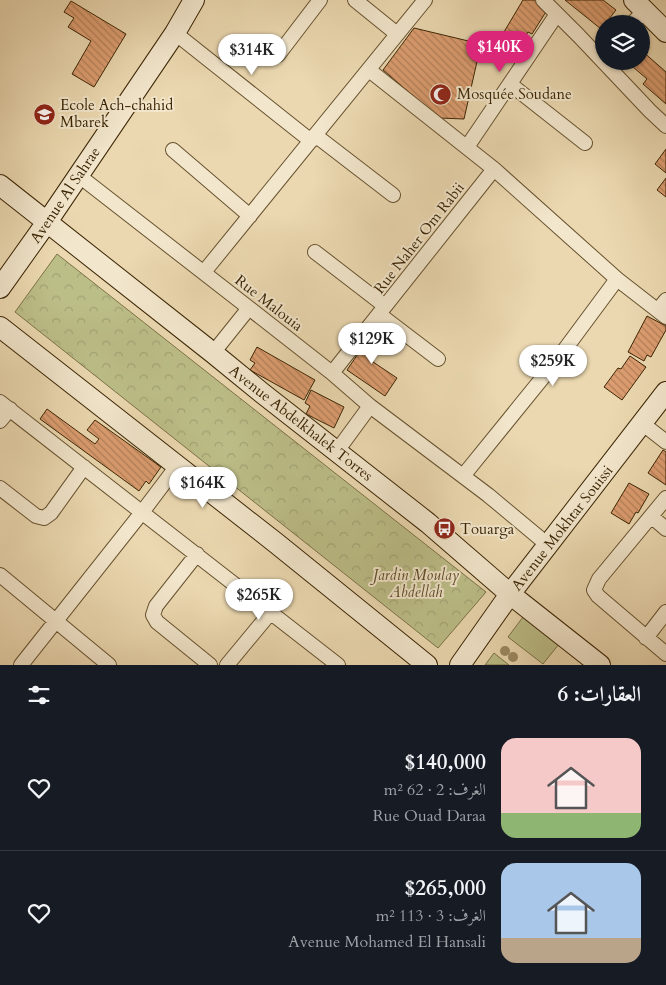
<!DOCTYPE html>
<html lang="ar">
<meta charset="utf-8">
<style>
body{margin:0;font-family:Cardo,Amiri,serif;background:#242831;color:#f1f3f6;direction:rtl;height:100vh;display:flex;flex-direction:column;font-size:19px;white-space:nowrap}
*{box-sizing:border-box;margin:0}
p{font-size:16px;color:#9ea1a6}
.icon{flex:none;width:28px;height:28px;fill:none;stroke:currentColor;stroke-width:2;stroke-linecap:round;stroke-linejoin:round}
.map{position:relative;height:665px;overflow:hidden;direction:ltr}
.panel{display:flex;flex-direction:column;background:#171b24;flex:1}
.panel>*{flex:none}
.buttons{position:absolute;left:595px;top:15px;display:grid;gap:10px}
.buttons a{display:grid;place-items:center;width:55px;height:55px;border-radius:50%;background:#171b24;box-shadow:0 1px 4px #0004;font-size:25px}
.price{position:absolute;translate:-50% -42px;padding:0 11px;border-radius:18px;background:#fff;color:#222;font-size:16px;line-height:32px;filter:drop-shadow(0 1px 2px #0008)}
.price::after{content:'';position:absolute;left:50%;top:30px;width:15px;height:11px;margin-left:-8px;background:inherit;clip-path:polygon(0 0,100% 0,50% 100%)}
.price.current{background:#db2777;color:#fff}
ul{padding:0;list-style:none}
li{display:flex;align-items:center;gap:15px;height:125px;padding:0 25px}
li+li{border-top:1px solid #363941}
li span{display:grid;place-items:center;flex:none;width:140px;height:100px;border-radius:15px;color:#555}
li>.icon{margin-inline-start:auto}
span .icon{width:60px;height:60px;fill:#fffc;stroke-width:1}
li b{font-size:21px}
h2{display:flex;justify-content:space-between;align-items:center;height:60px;padding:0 25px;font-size:21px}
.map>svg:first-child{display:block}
.grass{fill:#bcbe88;stroke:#7c7246}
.forest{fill:url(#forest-crowns);stroke:#7c7246}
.building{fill:url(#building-back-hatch);stroke:#3b2504}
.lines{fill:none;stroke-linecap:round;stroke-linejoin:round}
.street-casing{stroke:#67522f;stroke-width:16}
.secondary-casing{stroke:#3b2504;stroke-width:22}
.street{stroke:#f2e6cc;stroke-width:14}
.secondary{stroke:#f2e6cc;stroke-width:20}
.tree{fill:#9c8a64}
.labels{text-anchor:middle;stroke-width:4;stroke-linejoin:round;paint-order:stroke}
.poi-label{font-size:15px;fill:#3b2504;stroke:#f2e6cc;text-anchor:start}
.street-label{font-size:15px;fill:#3b2504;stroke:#f2e6cc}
.park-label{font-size:15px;font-style:italic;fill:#5b4b25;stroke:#f2e6cc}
</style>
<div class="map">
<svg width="666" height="665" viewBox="0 0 666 665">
<defs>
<pattern id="forest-crowns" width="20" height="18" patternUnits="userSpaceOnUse" patternTransform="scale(1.25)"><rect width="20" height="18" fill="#bcbe88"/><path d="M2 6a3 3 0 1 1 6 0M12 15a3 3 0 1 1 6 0" fill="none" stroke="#a2a374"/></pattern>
<pattern id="building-back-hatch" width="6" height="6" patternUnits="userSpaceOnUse" patternTransform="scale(1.25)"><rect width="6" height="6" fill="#dc9d70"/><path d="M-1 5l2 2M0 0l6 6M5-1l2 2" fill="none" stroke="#b4805a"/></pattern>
</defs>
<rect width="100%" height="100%" fill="#ebd8b0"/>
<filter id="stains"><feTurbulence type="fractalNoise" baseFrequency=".004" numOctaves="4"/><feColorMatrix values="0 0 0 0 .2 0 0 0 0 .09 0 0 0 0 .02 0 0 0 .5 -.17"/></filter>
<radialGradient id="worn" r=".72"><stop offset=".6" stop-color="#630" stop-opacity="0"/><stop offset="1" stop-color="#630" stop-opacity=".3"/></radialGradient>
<!-- grass -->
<path class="grass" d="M523,617l36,27 -16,20 -35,-27z
M494,653l15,12h-24z"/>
<!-- forest -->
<path class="forest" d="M57,254l429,338 -48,56 -423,-336z"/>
<!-- building -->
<path class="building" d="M523,0h14l12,7 -17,27 -4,-2 -13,21 -17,-11z
M565,0h38l13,10 -15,19z
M71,1l55,33 -32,53 -22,-13 19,-33 -23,-14 6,-9 -10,-6z
M414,28l67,16 -17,75 -25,-1 -56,-48z
M641,50l25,22v32l-23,-20 4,-5 -21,-18h15z
M666,149v24l-11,-9z
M666,178v19l-9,-7z
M647,316l19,10v4l-15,27 -4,-2 -3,6 -16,-9z
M377,326l11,8 -18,26 27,18 -12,18 -38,-26z
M257,347l58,33 -11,20 -54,-30 5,-7 -5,-3z
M630,356l16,11 -24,33 -18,-13 14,-19 3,1z
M311,390l33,17 -10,21 -28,-14 4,-8 -5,-3z
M47,409l48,35 4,-5 -12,-9 8,-10 66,47 -12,17 -3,-3 -7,10 -99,-72z
M663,450l3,2v33l-18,-12z
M629,483l20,11 -11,19 -2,-1 -7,12 -18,-11z"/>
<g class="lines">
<defs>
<path id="street" d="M355,0l42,34
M543,0l36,36 71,75 16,15
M632,24l13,-14
M175,33l136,108
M278,55l42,-55
M369,70l125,99 123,110 49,38
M510,84l75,59
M315,135l78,60
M467,147l90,-133
M173,150l77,66
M78,175l171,133 83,65 38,33 118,89 60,50
M315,252l70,54
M204,272l221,-272
M658,310l8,-10
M379,314l59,45
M213,353l36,-45
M332,373l162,-204
M0,402l338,263
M0,421l10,-12
M643,424l23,18
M337,451l33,-45
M463,476l94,-116 60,-81
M0,488l36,28 8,2 7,-5 33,-46
M666,498l-67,81 -5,11 4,6 68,58
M651,516l15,13
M197,554l-41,52 -3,9 4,7 53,43
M0,575l109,90
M646,638l20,-26
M21,665l122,-154 34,-45
M227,665l44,-53"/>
<path id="secondary" d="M634,0l32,32
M0,185l213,168 49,40 166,130 82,71 90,71
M0,288l47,-66 128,-189 19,-33
M0,327l276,216 151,122
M460,665l50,-71 156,-202"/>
</defs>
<!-- street casing -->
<use href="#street" class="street-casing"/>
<!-- secondary casing -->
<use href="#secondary" class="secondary-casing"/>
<!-- street -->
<use href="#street" class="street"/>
<!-- secondary -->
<use href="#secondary" class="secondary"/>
</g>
<!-- trees -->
<g class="tree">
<circle cx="505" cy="651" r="5"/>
<circle cx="513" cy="657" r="5"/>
</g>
<!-- icons -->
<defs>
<symbol id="mosque-disc" viewBox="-11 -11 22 22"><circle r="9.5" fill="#8f2418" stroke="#f2e6cc"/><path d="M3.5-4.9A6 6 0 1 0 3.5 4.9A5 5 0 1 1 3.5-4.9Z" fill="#fff"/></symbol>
<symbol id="school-disc" viewBox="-11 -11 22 22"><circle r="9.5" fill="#8f2418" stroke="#f2e6cc"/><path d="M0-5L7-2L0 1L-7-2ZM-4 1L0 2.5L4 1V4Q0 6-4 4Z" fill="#fff"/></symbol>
<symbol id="bus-disc" viewBox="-11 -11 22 22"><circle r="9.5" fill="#8f2418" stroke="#f2e6cc"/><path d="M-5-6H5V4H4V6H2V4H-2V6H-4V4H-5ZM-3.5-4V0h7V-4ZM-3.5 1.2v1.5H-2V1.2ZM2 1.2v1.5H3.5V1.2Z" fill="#fff"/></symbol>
</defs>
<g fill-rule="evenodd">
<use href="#mosque-disc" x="428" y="82" width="25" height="25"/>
<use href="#school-disc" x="32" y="102" width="25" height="25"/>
<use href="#bus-disc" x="432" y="516" width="25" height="25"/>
</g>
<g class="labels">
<!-- poi labels -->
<g class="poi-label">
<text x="457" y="99">Mosquée Soudane</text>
<text x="60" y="110">Ecole Ach-chahid<tspan x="60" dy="17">Mbarek</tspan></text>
<text x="460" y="534">Touarga</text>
</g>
<!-- street labels -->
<g class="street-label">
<text transform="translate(65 195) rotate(-56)" y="5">Avenue Al Sahrae</text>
<text transform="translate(419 238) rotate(-52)" y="5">Rue Naher Om Rabii</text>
<text transform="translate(269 303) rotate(38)" y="5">Rue Malouia</text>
<text transform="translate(301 423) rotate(38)" y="5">Avenue Abdelkhalek Torres</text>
<text transform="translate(562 528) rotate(-52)" y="5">Avenue Mokhtar Souissi</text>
</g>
<!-- park labels -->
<g class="park-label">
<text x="416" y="580">Jardin Moulay<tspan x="416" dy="17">Abdellah</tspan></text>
</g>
</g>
<rect width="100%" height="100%" filter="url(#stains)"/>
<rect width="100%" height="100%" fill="url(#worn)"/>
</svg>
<div class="buttons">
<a><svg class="icon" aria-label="layers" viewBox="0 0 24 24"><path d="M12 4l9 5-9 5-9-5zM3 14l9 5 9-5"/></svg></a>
</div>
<b class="price current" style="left:500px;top:73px">$140K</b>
<b class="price" style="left:252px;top:76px">$314K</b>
<b class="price" style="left:372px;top:365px">$129K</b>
<b class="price" style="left:553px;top:387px">$259K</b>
<b class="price" style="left:203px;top:509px">$164K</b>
<b class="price" style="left:259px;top:621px">$265K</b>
</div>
<section class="panel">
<h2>العقارات: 6<svg class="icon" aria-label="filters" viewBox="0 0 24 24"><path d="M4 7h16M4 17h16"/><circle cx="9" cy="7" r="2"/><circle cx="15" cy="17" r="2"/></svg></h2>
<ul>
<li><span style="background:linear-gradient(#f6c9c9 75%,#8fb573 0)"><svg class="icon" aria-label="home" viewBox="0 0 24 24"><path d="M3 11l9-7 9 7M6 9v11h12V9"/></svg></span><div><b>$140,000</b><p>الغرف: 2 · 62 m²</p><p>Rue Ouad Daraa</p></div><svg class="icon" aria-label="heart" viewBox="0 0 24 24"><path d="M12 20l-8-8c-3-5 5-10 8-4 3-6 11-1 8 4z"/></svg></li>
<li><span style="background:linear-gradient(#a9c7e8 75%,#b9a48a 0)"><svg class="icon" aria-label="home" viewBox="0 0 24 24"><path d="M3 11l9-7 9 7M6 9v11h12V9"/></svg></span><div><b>$265,000</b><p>الغرف: 3 · 113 m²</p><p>Avenue Mohamed El Hansali</p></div><svg class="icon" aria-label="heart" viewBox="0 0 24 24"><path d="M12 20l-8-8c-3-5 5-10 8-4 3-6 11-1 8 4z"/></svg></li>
</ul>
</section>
